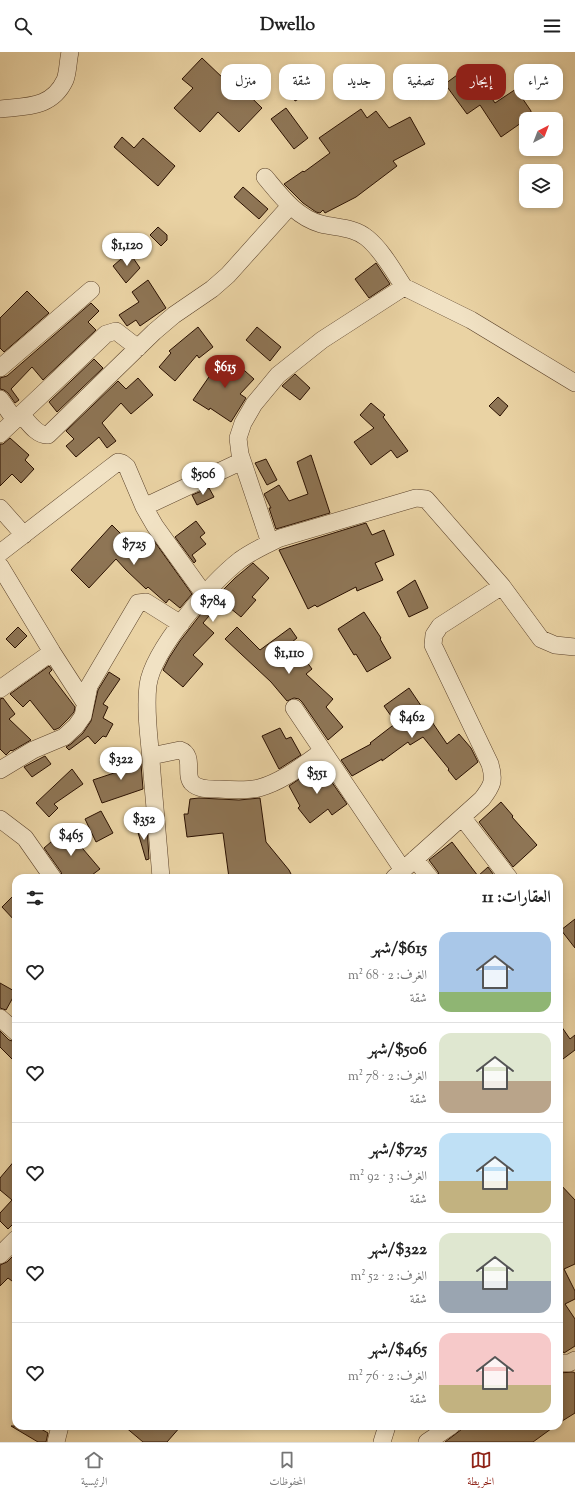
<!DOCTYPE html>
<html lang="ar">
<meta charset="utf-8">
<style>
body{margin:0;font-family:"Sorts Mill Goudy",Amiri,serif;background:#f2f2f2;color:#222;direction:rtl;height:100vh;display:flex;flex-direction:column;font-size:15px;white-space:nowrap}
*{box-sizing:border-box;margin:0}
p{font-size:13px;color:#767676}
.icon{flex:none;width:22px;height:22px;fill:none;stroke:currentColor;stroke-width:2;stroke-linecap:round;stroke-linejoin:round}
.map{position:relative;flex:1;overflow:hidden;direction:ltr}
.panel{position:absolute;left:12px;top:822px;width:551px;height:556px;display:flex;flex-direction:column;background:#fff;border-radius:12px;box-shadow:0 2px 6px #0003;direction:rtl}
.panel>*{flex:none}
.banner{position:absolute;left:12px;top:12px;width:551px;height:36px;direction:rtl;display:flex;gap:8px}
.needle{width:26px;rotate:42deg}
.buttons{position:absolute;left:519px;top:60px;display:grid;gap:8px}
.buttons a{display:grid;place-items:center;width:44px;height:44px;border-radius:8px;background:#fff;box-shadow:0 2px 6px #0003;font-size:20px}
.price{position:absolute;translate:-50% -34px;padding:0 9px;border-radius:14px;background:#fff;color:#222;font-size:13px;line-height:26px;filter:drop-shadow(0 1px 2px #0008)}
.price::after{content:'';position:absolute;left:50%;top:24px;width:12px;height:9px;margin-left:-6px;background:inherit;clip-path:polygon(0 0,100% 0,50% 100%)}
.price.active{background:#8f2418;color:#fff}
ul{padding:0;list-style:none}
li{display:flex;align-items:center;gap:12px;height:100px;padding:0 12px}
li+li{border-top:1px solid #e0e0e0}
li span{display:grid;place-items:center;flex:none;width:112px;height:80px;border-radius:12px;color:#555}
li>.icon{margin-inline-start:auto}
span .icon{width:48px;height:48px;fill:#fffc;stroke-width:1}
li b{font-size:17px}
h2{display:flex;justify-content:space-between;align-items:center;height:48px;padding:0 12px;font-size:17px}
.chip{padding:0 14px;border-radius:12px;background:#fff;box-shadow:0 2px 6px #0003;font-size:14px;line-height:36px}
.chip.active{background:#8f2418;color:#fff}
header{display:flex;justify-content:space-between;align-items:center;height:52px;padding:0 12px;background:#fff;font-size:18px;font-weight:700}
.tabs{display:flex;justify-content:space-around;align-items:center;height:56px;border-top:1px solid #e0e0e0;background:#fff;font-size:11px;color:#767676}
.tabs a{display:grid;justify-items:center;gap:2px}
.tabs .active{color:#8f2418}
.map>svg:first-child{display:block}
.building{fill:#8e7555;stroke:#2a1000}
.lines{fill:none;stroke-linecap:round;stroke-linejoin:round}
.minor-casing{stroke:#5a4129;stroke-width:18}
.minor{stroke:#f1e2c4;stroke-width:17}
</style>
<header><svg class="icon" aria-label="menu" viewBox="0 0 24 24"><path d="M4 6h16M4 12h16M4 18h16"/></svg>Dwello<svg class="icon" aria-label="search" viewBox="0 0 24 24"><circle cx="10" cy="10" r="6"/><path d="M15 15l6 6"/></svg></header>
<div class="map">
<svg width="575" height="1390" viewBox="0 0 575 1390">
<rect width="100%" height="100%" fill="#ead3a4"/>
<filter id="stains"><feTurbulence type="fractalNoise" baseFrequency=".005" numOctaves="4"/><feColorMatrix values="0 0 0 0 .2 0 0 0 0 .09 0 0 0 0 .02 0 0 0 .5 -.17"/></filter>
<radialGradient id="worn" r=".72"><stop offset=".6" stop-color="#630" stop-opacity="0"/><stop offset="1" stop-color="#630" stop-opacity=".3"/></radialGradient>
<!-- building -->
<path class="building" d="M202,6l23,22 4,-4 33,32 -23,24 -21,-20 -18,20 -26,-24 19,-20 -11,-9z
M420,14l17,16 -19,18 -16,-16z
M469,14l26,37 21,-14 15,22v5l-30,21 -21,-32 -13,9 -22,-30z
M299,29l7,14 -11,6 -7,-14z
M286,56l22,30 -14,11 -23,-30z
M361,57l6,9 9,-7 13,17 21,-11 15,27 -32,17 4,5 -41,31 -31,16 -2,-3 -3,3 -4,-1 -13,-9 -19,-19 19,-13 1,1 26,-19 -11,-15z
M122,85l12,11 9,-10 32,28 -17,20 -44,-39z
M243,135l25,22 -9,10 -25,-22z
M158,175l9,8v5l-6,6 -11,-11z
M129,200l11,16 -14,15 -13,-17z
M376,211l14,21 -21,14 -14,-19z
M148,228l18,28 -26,18 -4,-6 -9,6 -8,-11 20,-13 -7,-10z
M27,239l22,22 -45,39 -4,-4v-30z
M91,251l8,8 -11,11 8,8 -53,50 -11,-13 -21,22 8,11 -4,3 -7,-10 -4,-3 -4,-1v-11l7,-2z
M198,275l15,20 -14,11 -2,-3 -22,26 -16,-14 12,-14 -2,-2z
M257,275l24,20 -11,14 -24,-21z
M228,304l26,23 -14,15 6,4 -15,24 -21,-14 -1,2 -16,-10 29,-42 2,3z
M94,307l9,9 -46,44 -8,-10z
M295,322l15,14 -10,12 -18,-14z
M138,326l15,17 -22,19 -10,-11 -19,20 14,18 -9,7 -8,-11 -23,20 -10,-11 8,-7 -8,-8 52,-50 8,8z
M498,345l10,9 -8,10 -11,-10z
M371,351l14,12 -2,2 25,34 -11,7 -6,-8 -20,15 -17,-23 20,-14 -14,-13z
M10,386l19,17 -4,5 9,9 -13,14 -9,-9 -12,12v-42h3z
M311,403l19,58 -54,16 -7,-21h2l-7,-14 15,-9 10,16 19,-7 -11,-32z
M266,407l11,21 -10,5 -12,-22z
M209,436l5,9 -17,8 -5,-10z
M196,469l9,12 -5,4 6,7 -14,11 4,6 -2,2 -19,-26z
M366,471l6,12 12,-5 10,25 -19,8 8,17 -26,11 -1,-4 -39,20 -2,-2 -7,4 -29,-59z
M112,473l26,26 12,-14 2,1 40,56 -12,14 -11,-9 -3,4 -18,-16 -2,2 -20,-19 -10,-11 -27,29 -18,-18z
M253,511l16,15 -17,19 4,3 -15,17 -17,-14 -1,1 -2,-2 -18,21 11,10 -21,22 10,9 -20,23 -20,-17 6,-12 11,-17 27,-35 28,-28z
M415,528l13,28 -19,9 -12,-25z
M364,560l17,26 -1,1 11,19 -24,14 -11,-18 -2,1 -16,-26z
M18,575l9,9 -12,12 -9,-9z
M237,575l23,23 30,-22 7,10 -5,4 20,27 -6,5 27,25 -7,8 17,20 -15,13 -26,-38 -3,-3 -5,-1 -7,3 -16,-19 -46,-43z
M49,614l3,4 -3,3 26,34 -1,5 -6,7 -9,9 -5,2 -24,-30 -7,7 -13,-13z
M109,620l11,7 -17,25 5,3 -5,11 10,6 -7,13 -3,-1 -8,8 -7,-8 -19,14 -3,-3 5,-3 12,-11 8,-12 7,-31z
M409,636l38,56 12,-10 12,14 7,14 -22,18 -8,-10 1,-1 -26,-32 -13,8 -2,-3 -26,19v-2l-30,17 -11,-16 30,-16 -1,-1 26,-20 -12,-17z
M3,646l12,16 -6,5 22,21 -19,11 -1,-1 -5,5 -6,-6v-50z
M280,676l6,11 5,-2 10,18 -22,14 -17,-33z
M45,704l6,8 -19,13 -8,-10z
M138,705l3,7 2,25 -41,14 -9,-23 27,-9 -3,-6z
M320,713l27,39 -15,11 -4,-6 -18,14 -12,-15 2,-2 -11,-20z
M72,717l11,15 -29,20 4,4 -9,9 -13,-14z
M199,746l40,2 21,-2 6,44 23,28 4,8h-64l-6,-45 -36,4 -3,-23h4l2,-15z
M501,750l12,14 -1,1 25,28 -24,22 -34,-45z
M101,759l12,22 -17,9 -11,-23z
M147,774l2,33 -3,1 -9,-31z
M66,777l34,40 -12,9h-25l-2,-6 -17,-24z
M452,790l26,34 10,-9 8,11h-56l-2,-6 -9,-12z
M16,841v29l-14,-15z
M575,867v29l-14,-18z
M0,931l16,9 -10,18 -6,-2z
M559,971l11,16 5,-4v15l-16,12z
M0,979l9,9 7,2v21l-16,-16z
M16,1107v62l-8,8 -8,-8v-8l12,-13 -12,-10v-12z
M559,1131l16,17v64l-11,5 11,22v8l-10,5 10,15v27l-11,7 -5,-7z
M16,1201v31l-8,-6 -8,8v-21l7,-3z
M573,1320l2,1v40l-16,10v-50z
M11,1374h25l12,7 -2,9h-8z
M124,1374h57l-14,16h-24z
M466,1374h89l-22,16h-88z"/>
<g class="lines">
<defs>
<path id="minor" d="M0,57c27,-3 52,-1 65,-29 3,-7 3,-20 5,-28
M265,125c16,19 31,40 56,47 16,4 33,3 46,14 15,12 27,34 37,49
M0,316l91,-78
M0,347l15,21
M21,362c7,8 16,22 27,21l106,-103 20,-17 38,-26 16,-14 62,-69
M0,382l106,-100 10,-3 22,17
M144,455l98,-46
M0,456l24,27
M270,491l-30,-89 -2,-16 5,-15 11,-19 24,-29 44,-35 82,-53 67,33 104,63
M0,501l110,-85 8,-6 4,1 5,4 17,40 11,19 49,68
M0,514l52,86 33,51
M0,637l52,-37
M294,656l109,162
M151,704l29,-6c15,5 4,24 12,33 7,7 18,6 27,6 13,1 27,2 40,-1 23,-6 44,-23 64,-37
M0,718l33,-20 31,-13 12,-11 7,-10 6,-30 49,-83 8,-1 35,22
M462,765l47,61
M0,767l25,19 28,40
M415,807l15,19
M161,826c-3,-39 -7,-78 -10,-118 -2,-24 -6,-50 -3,-75 5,-36 64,-103 92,-125 12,-9 26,-15 40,-22l136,-40 10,1 76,87 39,53 14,6 20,2
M394,826l88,-79c10,-13 13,-18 8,-35l-57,-119 1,-10 6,-9 62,-40
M0,966l16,14
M0,1203l16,-16
M559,1311h10l6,-3
M56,1390l4,-16
M382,1390l5,-16
M427,1390l24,-16"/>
</defs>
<!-- minor casing -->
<use href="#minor" class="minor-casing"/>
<!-- minor -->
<use href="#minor" class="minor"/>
</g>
<rect width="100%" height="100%" filter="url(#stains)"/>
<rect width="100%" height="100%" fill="url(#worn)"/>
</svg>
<div class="buttons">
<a><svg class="needle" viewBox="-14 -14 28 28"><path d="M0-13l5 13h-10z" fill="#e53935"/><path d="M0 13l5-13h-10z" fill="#767676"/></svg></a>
<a><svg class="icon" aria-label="layers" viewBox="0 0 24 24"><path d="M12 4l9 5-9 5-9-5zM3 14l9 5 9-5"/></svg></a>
</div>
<b class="price" style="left:127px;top:215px">$1,120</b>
<b class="price active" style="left:225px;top:337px">$615</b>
<b class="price" style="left:203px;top:444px">$506</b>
<b class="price" style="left:134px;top:514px">$725</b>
<b class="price" style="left:213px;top:571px">$784</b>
<b class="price" style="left:289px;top:623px">$1,110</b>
<b class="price" style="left:412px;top:687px">$462</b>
<b class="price" style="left:121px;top:729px">$322</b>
<b class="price" style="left:317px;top:743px">$551</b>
<b class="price" style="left:144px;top:789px">$352</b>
<b class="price" style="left:71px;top:805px">$465</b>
<div class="banner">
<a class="chip">شراء</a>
<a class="chip active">إيجار</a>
<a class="chip">تصفية</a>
<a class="chip">جديد</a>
<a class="chip">شقة</a>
<a class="chip">منزل</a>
</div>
<section class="panel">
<h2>العقارات: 11<svg class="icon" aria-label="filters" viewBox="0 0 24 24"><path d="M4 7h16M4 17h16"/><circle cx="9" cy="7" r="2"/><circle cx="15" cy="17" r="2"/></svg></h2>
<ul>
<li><span style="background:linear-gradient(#a9c7e8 75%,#8fb573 0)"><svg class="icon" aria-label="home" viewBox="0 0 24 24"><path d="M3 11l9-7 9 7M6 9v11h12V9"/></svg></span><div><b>$615/شهر</b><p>الغرف: 2 · 68 m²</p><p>شقة</p></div><svg class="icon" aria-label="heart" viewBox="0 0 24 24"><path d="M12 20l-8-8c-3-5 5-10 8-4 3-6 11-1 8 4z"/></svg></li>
<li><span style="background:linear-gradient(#dfe7d0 60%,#b9a48a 0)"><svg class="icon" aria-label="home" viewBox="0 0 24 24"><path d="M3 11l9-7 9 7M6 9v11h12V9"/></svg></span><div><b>$506/شهر</b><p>الغرف: 2 · 78 m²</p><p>شقة</p></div><svg class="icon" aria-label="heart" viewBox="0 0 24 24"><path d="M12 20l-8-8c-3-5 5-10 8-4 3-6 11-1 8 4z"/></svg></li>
<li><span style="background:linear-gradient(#bfe0f5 60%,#c2b280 0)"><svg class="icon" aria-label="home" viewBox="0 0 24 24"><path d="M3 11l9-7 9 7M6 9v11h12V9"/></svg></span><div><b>$725/شهر</b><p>الغرف: 3 · 92 m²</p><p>شقة</p></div><svg class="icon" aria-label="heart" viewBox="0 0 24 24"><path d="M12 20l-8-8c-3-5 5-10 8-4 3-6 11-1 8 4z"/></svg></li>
<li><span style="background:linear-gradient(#dfe7d0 60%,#9aa5b1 0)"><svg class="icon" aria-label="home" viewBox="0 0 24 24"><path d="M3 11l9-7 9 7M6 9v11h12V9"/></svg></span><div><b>$322/شهر</b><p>الغرف: 2 · 52 m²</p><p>شقة</p></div><svg class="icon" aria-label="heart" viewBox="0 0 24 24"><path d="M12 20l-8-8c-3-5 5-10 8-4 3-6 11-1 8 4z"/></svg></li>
<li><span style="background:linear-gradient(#f6c9c9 65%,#c2b280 0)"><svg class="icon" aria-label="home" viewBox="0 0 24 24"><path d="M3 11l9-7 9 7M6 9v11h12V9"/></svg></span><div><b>$465/شهر</b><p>الغرف: 2 · 76 m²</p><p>شقة</p></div><svg class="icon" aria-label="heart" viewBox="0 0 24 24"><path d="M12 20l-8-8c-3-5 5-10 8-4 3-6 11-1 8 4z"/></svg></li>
</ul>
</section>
</div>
<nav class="tabs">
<a class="active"><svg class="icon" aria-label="map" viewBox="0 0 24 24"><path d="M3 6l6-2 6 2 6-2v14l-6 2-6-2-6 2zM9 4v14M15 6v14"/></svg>الخريطة</a>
<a><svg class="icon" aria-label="saved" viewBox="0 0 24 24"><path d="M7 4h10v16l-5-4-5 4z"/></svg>المحفوظات</a>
<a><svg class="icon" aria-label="home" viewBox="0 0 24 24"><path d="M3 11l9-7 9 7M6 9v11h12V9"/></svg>الرئيسية</a>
</nav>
